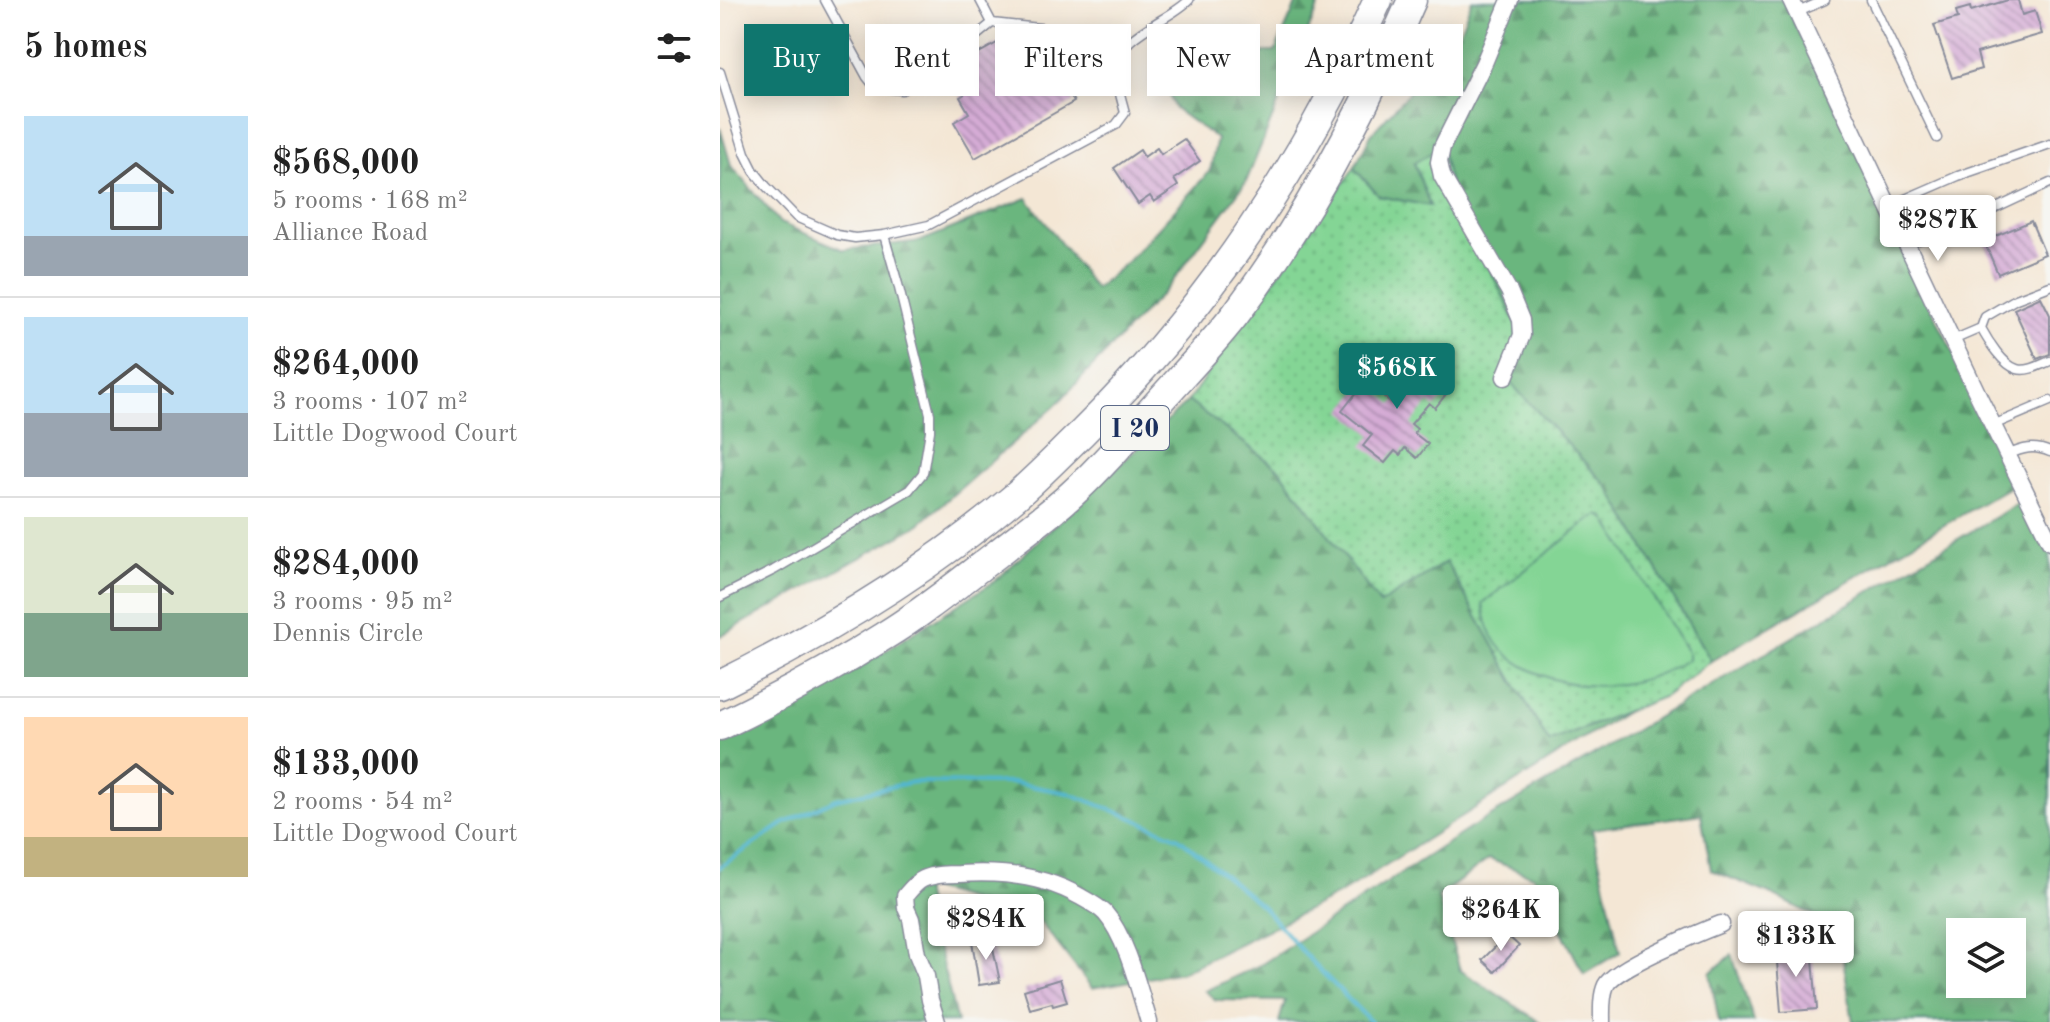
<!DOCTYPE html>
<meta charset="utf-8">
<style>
body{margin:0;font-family:"Old Standard TT",serif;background:#f6f6f6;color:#222;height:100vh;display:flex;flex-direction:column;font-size:30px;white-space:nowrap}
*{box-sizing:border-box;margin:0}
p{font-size:26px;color:#767676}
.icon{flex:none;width:44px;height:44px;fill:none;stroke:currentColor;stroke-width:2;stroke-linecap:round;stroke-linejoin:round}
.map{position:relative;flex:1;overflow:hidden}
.drawer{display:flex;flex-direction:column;background:#fff;width:720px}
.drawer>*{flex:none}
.banner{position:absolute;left:24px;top:24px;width:760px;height:72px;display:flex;gap:16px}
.buttons{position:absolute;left:1226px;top:918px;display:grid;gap:16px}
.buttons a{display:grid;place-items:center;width:80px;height:80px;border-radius:0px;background:#fff;box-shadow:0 4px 20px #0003;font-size:40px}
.price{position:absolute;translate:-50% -68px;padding:0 18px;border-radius:8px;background:#fff;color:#222;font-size:26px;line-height:52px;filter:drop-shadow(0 2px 4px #0008)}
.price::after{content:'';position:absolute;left:50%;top:48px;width:24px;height:18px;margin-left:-12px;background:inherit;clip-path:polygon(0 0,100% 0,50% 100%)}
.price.on{background:#0f766e;color:#fff}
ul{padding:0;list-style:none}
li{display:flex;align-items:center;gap:24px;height:200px;padding:0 24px}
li+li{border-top:2px solid #e0e0e0}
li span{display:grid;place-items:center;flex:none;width:224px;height:160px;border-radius:0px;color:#555}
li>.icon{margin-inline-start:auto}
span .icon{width:96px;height:96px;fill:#fffc;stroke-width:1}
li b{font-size:34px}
h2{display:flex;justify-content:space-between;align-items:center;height:96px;padding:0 24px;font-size:34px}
.chip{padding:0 28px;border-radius:0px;background:#fff;box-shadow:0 4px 20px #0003;font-size:28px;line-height:72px}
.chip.on{background:#0f766e;color:#fff}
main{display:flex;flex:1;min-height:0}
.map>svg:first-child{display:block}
.grass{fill:url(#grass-dots);stroke:#50827a;stroke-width:2}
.forest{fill:url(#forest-firs);stroke:#43726e;stroke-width:2;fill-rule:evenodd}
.garden{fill:#84d595;stroke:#50827a;stroke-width:2}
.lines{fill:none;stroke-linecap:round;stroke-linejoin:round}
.stream{stroke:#51b6d0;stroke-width:4}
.building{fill:url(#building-back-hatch)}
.lane-casing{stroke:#888b9a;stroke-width:11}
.street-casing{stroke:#888b9a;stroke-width:19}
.highway-casing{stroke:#888b9a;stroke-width:31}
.lane{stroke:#fff;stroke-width:8}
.street{stroke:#fff;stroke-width:16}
.highway{stroke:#fff;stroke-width:28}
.labels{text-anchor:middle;stroke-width:8;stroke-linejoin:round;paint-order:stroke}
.shield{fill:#f6f6f2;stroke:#5d6b8a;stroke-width:2}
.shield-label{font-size:26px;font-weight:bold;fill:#1b2f5e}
</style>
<main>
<section class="drawer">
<h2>5 homes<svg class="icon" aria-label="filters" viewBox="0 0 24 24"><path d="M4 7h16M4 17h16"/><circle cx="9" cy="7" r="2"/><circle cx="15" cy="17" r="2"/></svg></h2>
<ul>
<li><span style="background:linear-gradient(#bfe0f5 75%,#9aa5b1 0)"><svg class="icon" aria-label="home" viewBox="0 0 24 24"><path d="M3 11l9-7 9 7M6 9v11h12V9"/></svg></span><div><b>$568,000</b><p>5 rooms · 168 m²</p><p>Alliance Road</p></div></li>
<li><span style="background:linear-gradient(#bfe0f5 60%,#9aa5b1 0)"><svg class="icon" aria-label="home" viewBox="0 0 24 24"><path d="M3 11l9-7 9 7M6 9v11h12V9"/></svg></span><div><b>$264,000</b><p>3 rooms · 107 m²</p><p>Little Dogwood Court</p></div></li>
<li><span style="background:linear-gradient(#dfe7d0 60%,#7fa58c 0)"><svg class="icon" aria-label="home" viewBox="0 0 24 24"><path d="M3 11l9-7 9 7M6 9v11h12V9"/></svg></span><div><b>$284,000</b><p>3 rooms · 95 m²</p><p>Dennis Circle</p></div></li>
<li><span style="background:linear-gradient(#ffd9b3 75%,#c2b280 0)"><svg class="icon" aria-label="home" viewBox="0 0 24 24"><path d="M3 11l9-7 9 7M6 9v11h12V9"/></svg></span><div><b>$133,000</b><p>2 rooms · 54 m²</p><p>Little Dogwood Court</p></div></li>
</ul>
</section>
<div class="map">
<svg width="1330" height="1022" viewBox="0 0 1330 1022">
<defs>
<pattern id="grass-dots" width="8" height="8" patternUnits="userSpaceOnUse" patternTransform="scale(2)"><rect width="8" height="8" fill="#84d595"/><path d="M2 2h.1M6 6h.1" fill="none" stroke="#71b783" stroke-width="1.8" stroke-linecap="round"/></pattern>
<pattern id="forest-firs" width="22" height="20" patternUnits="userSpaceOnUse" patternTransform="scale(2)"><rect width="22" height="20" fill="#6bb67e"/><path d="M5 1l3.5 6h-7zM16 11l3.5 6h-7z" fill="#57946a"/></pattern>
<pattern id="building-back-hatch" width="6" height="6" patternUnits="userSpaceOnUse" patternTransform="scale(2)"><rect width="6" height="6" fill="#d5acd5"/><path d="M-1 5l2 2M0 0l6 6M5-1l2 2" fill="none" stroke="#ac8cb0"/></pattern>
</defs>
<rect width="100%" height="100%" fill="#f6f6f2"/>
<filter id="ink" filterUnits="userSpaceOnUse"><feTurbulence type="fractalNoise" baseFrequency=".0125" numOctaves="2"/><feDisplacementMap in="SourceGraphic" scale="16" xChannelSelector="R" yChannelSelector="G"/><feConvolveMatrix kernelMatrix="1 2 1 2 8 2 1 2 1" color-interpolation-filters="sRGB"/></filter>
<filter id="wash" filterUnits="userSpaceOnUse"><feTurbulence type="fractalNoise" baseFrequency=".006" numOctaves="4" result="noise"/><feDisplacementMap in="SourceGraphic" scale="32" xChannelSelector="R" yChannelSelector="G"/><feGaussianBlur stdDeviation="1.8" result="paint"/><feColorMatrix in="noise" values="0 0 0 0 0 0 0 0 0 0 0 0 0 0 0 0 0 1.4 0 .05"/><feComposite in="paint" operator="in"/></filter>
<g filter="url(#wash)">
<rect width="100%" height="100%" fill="#f4e7d5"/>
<!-- grass -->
<path class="grass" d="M722,147l79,173 -15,57 103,111 102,173 -46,35 -116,47 -103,-180 -66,41 -101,-135 -91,-68 166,-233 25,28 51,10 -16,-44z"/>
<!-- forest -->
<path class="forest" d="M578,0h23l-75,182 -77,104 -115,121 -137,119 -197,110v-508l11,37 49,58 64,27 77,-9 106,-43 68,91 32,-27 83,-91 7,-32 -42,-30 -15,-35 39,-22h76z
M752,0h311l233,483 -305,178 -102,-173 -104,-111 17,-42 -71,-146 -10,-42 -27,16 16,43 -51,-10 -25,-28 17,-34 85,-93z
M468,401l91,68 101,135 66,-42 103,181 80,-33 -287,183 -160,79 -90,16 -55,-70 -114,-31 34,135h-237v-280l70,-31 205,-130z
M1304,500l26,54v468h-197l-15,-95 -68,-33 -59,-24 -10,-56 -109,15 28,123 -36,22 -51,-98 -44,-17 -51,38 22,73 80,52h-261l6,-21 -69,-1 -11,-9 57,-27 207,-135zM1240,932h52v52h-52z
M1012,955l22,67h-35l-9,-49z"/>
<!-- garden -->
<path class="garden" d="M879,515l6,3 83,136v5c-46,29 -103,36 -153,13 -32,-15 -48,-33 -52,-69l109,-85z"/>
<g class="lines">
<!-- stream -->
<path class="stream" d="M0,867l63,-43 53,-25 77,-17 101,1 54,10 62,24 49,21 83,68 47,53 62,63"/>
</g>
<g id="blocks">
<!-- building -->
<path class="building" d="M1288,0h10l4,15 13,-4 7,23 -65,19 4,16 -29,9 -18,-53 24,-7 -2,-7 14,-4 1,4z
M277,43l15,25 32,-18 30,52 -99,56 -21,-36 15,-9 -9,-16 17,-10 -14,-25z
M464,139l16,22 -26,18 4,7 -24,16 -4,-6 -12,8 -24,-36 26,-18 4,7 13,-9 4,6z
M1311,221l14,33 -47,20 -14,-33z
M1321,297l9,18v39l-13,5 -23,-50z
M692,357l39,31 -16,20 -6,-5 -18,21 6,5 -3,4 14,11 -11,14 -12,-10 -5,7 -5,-4 -10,12 -22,-17 9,-11 -30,-24 23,-29 28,22 12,-16 -11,-8z
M787,935l12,11 -24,26 -13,-12z
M271,938l9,44 -21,3 -7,-44z
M1092,946l5,63 -36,3 -5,-63z
M340,979l7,23 -14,4 -1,-3 -22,6 -6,-19z"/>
</g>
</g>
<g filter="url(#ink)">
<use href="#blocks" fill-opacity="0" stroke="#888b9a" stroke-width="2"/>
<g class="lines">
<defs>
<path id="lane" d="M105,0l42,77 8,10 27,3 20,-10 70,-57
M260,0l12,23 66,7 18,9 11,12 13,5 19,1
M1151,0l66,138
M1076,13l29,-13
M0,72l25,81 9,18 12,15 30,31 41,18 18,3 29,-3 45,-10 187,-100 9,-12c-3,-13 -10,-32 -9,-45 1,-33 53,-47 73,-68
M1169,206l69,-30 92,-32
M1187,244l49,-17 94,-44
M1330,286l-34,13 -31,18 -4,11c7,13 22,37 36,41 11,3 23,-4 33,-8
M1233,340l28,-12
M1273,425l57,-24
M1287,455c16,-7 27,-10 43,-3
M0,597l54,-27 135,-80 14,-17 7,-42v-17l-32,-130 -14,-49"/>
<path id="street" d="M1071,0l188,397 71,145
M785,377l17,-42 -1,-15 -12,-29 -67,-115 -3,-14 3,-15 42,-84 26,-63
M217,1022l-7,-22 -4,-24 -9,-22 -6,-35 -5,-11 -1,-12c5,-6 11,-14 18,-17 11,-5 25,-5 36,-5 42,-3 83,1 120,22 9,5 19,10 26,17 22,25 34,77 44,109
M882,1022c0,-12 -1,-26 4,-37 8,-17 94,-53 115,-61"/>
<path id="highway" d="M0,685c105,-52 206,-113 296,-189 23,-20 44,-42 66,-63 128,-127 222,-269 296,-433
M0,726c56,-27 112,-57 164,-90 40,-24 76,-54 113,-82 25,-20 51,-38 75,-60 30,-27 56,-58 83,-88 27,-30 55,-59 80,-91 73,-97 129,-204 177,-315"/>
</defs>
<!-- lane casing -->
<use href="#lane" class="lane-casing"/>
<!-- street casing -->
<use href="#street" class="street-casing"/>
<!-- highway casing -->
<use href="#highway" class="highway-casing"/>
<!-- lane -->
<use href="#lane" class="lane"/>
<!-- street -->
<use href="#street" class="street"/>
<!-- highway -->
<use href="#highway" class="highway"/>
</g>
</g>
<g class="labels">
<!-- shield labels -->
<rect class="shield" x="381" y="406" width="68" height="44" rx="6"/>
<g class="shield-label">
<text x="415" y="437">I 20</text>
</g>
</g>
</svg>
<div class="buttons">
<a><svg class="icon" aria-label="layers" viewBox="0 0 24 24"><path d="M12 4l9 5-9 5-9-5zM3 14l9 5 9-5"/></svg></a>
</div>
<b class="price" style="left:1218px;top:263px">$287K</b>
<b class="price on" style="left:677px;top:411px">$568K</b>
<b class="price" style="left:781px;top:953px">$264K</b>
<b class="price" style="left:266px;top:962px">$284K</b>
<b class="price" style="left:1076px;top:979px">$133K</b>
<div class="banner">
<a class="chip on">Buy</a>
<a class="chip">Rent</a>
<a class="chip">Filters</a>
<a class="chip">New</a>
<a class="chip">Apartment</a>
</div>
</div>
</main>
